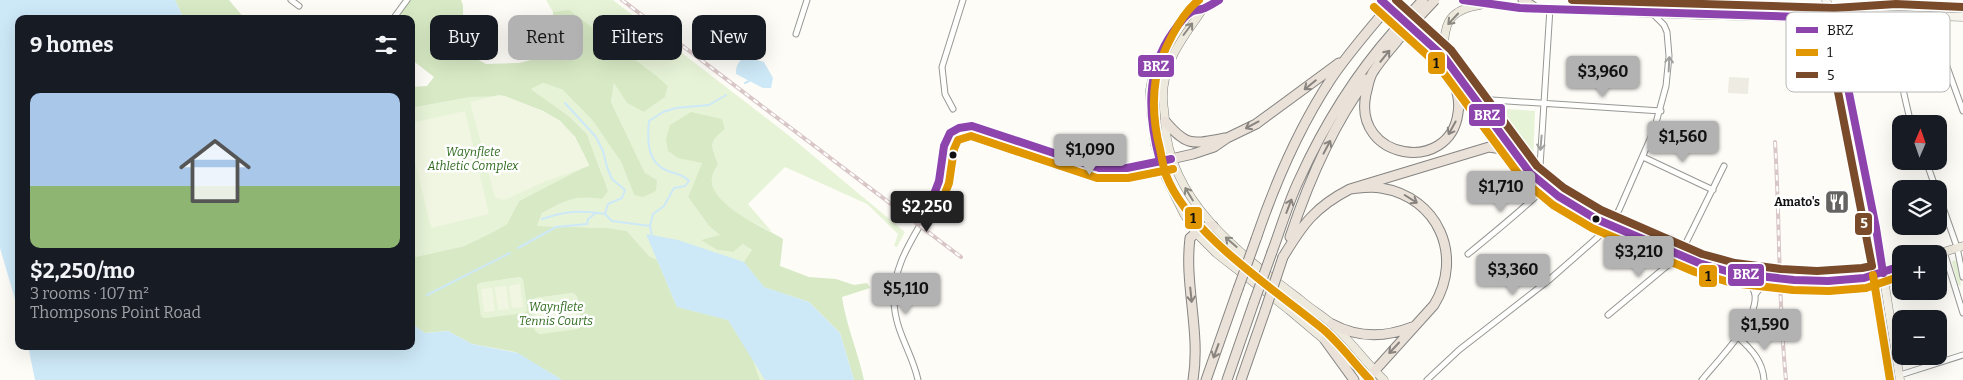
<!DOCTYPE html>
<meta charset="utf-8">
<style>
body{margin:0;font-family:Bitter,serif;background:#242831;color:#f1f3f6;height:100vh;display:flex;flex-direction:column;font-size:19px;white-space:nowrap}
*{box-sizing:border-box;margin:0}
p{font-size:16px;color:#9ea1a6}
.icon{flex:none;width:28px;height:28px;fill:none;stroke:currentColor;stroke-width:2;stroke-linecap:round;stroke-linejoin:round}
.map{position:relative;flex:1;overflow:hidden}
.sheet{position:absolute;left:15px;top:15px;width:400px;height:335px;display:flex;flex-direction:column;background:#171b24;border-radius:10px;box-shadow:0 5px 20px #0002}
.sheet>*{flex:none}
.guide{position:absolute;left:430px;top:15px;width:475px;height:45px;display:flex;gap:10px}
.needle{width:32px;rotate:2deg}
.controls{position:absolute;left:1892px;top:115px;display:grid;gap:10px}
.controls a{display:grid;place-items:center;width:55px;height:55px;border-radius:10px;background:#171b24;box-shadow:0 5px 20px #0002;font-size:25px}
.price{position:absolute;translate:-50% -42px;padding:0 11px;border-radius:5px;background:#b2b2b3;color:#111;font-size:16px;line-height:32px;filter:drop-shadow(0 1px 2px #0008)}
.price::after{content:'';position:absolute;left:50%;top:30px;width:15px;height:11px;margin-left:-8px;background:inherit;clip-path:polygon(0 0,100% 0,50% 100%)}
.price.current{background:#222;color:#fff}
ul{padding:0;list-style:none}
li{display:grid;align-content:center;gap:10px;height:265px;padding:0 15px}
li+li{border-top:1px solid #363941}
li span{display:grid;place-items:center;height:155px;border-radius:10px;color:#555}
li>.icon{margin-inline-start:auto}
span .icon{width:90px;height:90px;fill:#fffc;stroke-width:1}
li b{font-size:21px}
h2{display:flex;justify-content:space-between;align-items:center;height:60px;padding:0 15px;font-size:21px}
.pill{padding:0 18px;border-radius:10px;background:#171b24;box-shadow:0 5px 20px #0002;font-size:18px;line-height:45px}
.pill.current{background:#b2b2b3;color:#111}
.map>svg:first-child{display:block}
.industrial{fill:#f5f0f3}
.green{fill:#e7f3d7}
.forest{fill:#d8eac5;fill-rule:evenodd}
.pitch{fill:#f0f6e1}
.plaza{fill:#edebe2}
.water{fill:#cde8f7}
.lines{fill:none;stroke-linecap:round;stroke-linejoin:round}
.stream{stroke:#cde8f7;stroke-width:2}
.street-casing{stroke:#979795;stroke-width:7}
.secondary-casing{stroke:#8e8d8b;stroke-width:9}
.primary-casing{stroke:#858482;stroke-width:9}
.highway-casing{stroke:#858482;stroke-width:11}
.street{stroke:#fffffe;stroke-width:5}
.secondary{stroke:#f6f4eb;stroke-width:8}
.primary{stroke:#ede9dc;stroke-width:8}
.highway{stroke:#eae1d8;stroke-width:9}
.rail-casing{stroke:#d9c6c7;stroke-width:4}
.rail{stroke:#fff;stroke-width:2;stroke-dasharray:5.5;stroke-linecap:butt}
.highway-bridge-casing{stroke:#858482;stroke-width:11;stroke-linecap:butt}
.highway-bridge{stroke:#eae1d8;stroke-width:9}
.bus-1-casing{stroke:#fff;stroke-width:11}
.bus-2-casing{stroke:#fff;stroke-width:11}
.bus-3-casing{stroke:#fff;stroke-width:11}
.bus-1{stroke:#8e44ad;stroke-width:8}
.bus-2{stroke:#e09702;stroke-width:8}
.bus-3{stroke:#7a4b2a;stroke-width:8}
.oneway{stroke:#8a8881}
.oneway2{stroke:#88837e}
.oneway3{stroke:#a0a09f}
.bus-dot{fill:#111;stroke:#fff;stroke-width:2}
.labels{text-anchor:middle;stroke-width:5;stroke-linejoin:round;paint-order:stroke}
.park-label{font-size:12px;font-style:italic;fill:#2f6b1f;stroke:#fff}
.poi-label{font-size:12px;font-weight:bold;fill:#111;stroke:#fff;text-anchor:end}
.key{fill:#fff;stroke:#b8b8b8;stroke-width:1}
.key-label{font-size:14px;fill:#111}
.line-badge{stroke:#fff;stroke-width:2}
.badge-label{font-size:14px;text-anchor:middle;font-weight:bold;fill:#fff}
.pale-badge-label{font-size:14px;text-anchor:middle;font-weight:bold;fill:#111}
</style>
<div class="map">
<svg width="1963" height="380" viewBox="0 0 1963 380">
<rect width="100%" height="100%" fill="#fdfcf7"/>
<!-- industrial -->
<path class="industrial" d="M1601,0h151l3,8 -154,-4z"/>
<!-- green -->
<path class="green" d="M546,0h67l174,134 118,98 -8,15 -3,-1 4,-12 -31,-30 -82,-37 -37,37 24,28c-17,-9 -63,-29 -60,-53 1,-5 4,-11 6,-15 -7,-20 -10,-21 7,-35l-4,-10 -33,78 21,29 12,9 -19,5 15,10 15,2 11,-8 9,6 102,130h-94l-7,-20 -76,-53 -20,-47 -8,-4 -22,-25 -19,-3 -71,-2 5,-13c24,-13 32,-18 60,-14v-25l-15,-40 -17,-17 -39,-28 12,-6 20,7 30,31 28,41 13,33 11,-22 -34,-71 3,-20 30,30 21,-15 3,-11 -10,-9 -89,-66 -16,1z
M499,95l90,71 -70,35 -12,23 -16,9 -27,13 -53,12v-150l60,-11z
M1492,108l43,3 -2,52z
M1954,260l4,2 3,24 -3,-1 -6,-23z
M520,277l3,3 4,30 -2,3 -40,5 -4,-2 -4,-31 3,-2z
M573,293l4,3 4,29 -3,5 -38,4 -5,-3 -4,-29 4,-4z"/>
<!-- forest -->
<path class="forest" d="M175,0h54l16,19h-61z
M407,0h54l2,5v22l3,26 20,11 33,-1 48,-12 -3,-14 -11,-14v-11l16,-2 89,67 10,9 -3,11 -21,15 -17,-9 -13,-20 -3,19 34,71 12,7 -1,11 -13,6 -9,-2 -13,-33 -28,-41 -30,-31 -20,-7 -12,6 39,28 17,17 21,57 -6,8c-28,-4 -36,1 -60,14l-5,13 71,2 19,3 22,25 8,4 20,47 51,13 25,40 7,20h-198l-47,-28 -43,-8 -24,-13 -23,2 -14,-10v-65l53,-12 27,-13 16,-9 12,-23 70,-36 -14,-28 -15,-16 -17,-10 -39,-15 -33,1 -60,11v-21l16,-1 7,-9 -23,-18v-40h-18zM520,277l3,3 4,30 -3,3 -39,5 -4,-2 -4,-31 3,-2zM573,293l4,3 4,29 -3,4 -38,5 -5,-3 -4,-29 4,-4z
M691,112l31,7 3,10c-17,14 -14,15 -7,35 -2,4 -5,9 -6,14 -4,26 53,50 71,61l-3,27 29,11 27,2 18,6 13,-2 3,5 -28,9c4,28 16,55 22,83h-10l-14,-47 -31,-31 -45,-15 -20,-25 8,-12 -9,-6 -10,8 -16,-2 -16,-10 19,-5 -11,-9 -21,-29 14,-34 -24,-5 -10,-7 -2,-12 4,-14z"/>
<!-- pitch -->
<path class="pitch" d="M499,95c9,1 17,6 26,9 35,13 50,26 64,62l-43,15 -39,18 -4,1 -8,-3 -25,-95z
M465,111l24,103 -58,14 -20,-82v-23z
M520,284l3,23 -11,1 -3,-22z
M506,286l3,23 -11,1 -3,-23z
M492,288l3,23 -11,1 -3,-23z
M574,300l3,23 -11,2 -3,-23z
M560,302l3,23 -11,1 -3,-23z
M546,303l3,23 -11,2 -3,-23z"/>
<!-- plaza -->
<path class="plaza" d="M1729,77l20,1 -1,16 -20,-1z"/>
<!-- water -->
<path class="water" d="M0,0h175l9,19h-165v294l-19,-65z
M746,57l18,5 9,16 -2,10h-8l-27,-14c0,-9 2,-13 10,-17z
M646,234l32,6 66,22 20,25 45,15 31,31 14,47h-89l-37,-60 -51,-13z
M411,323l14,10 23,-2 24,13 46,9 44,27h-527l-7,-34h383z"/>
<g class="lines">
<!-- stream -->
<path class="stream" d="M745,83l4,-2
M565,103l31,34 7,14 4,16 5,12 13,11 -3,8 -14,6 -3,10 7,7 38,5
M542,219c24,-8 38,-9 63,-5
M652,236l-2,-10 3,-12 11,-8 10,-18 11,-2 4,-5c-6,-7 -13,-7 -21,-10 -21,-8 -21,-30 -19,-50l14,-9 13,-4 33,-3 17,-10
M518,248l38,-21 31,-3 1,-5 8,-6
M427,295l83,-42"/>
<defs>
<path id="street" d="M291,0l8,6
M1588,9l1,-9
M1896,14l8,80 7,30
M1931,15l10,35 22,61
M393,19l14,-19
M796,34l11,-34
M1477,99l184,12
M953,109l-8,-15 -3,-27 21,-67
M1643,157l70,33
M1926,161l10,28
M1539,182l11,-174
M1939,196l18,51 6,30
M1944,252l19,61
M1468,254c27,-22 53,-43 78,-67
M1755,295l12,-17
M1608,315l72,-60 44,-89
M1737,336c14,13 26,25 27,44
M1900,375l63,-20
M918,380c-6,-28 -23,-48 -24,-79 -1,-32 14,-55 29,-81 7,-12 12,-26 16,-39 4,-14 1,-36 11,-48 6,-5 15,-6 22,-7l127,42c21,4 41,1 61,-7
M1427,380l32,-30 90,-70 49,-43 12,-13 9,-14 35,-80 12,-44 3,-30 -2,-24 -3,-7 -12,-12
M1702,380c15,-19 56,-59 53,-85 -1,-7 -7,-14 -11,-21"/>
<path id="secondary" d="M1826,0l8,18 46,-4 83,3
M1883,273l17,107"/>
<path id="primary" d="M1219,0l-16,9 -12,3 -11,11 -10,12 -17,39 -3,16 1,25 4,30 10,31 19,38 12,19 20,20 73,57 83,70
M1381,0l63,57 86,116 28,23 38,23 103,44 34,10 61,7 34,1 36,-3 37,-12
M1463,0l57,8 181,7 133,3 42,210 7,45
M1203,9c-19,27 -40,52 -40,88 0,8 2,17 2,26 5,81 78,133 137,178 9,8 21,15 30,23 19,17 34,39 52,56
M1444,57c-1,-30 2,-47 36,-52
M1937,254l26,-8"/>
<path id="highway" d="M1523,0l12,8
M1401,36c-9,12 -20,23 -28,36 -4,6 -5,15 -7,22 -14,66 84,81 92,19 3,-16 -5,-32 -9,-48
M1165,121c22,26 27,23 60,17
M1171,159l22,-5 21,-7 13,-9 29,-14 83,-61
M1350,189c10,-1 20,-3 31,-1 57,9 83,68 53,117l-65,72
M1290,237c18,-54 42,-111 77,-158
M1256,239c19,-56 42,-110 75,-160 14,-21 31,-41 47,-60
M1272,252c9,-24 16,-49 27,-72 25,-55 56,-105 95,-149
M1283,257c20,-33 32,-50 67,-68l139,-42 13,2 15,8
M1332,324c26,14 52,14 80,3
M1325,340l29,40
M1193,380c8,-48 -9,-95 -3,-142l12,-10 11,-2
M1206,380l32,-91
M1227,380l27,-78
M1241,380l24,-69"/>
</defs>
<!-- street casing -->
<use href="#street" class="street-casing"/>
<!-- secondary casing -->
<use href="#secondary" class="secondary-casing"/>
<!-- primary casing -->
<use href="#primary" class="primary-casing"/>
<!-- highway casing -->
<use href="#highway" class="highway-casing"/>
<!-- street -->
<use href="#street" class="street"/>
<!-- secondary -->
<use href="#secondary" class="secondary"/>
<!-- primary -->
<use href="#primary" class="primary"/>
<!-- highway -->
<use href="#highway" class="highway"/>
<defs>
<path id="rail" d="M622,0l339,257
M1775,142c5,79 3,159 11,238"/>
</defs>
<!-- rail casing -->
<use href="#rail" class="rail-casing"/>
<!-- rail -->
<use href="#rail" class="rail"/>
<defs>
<path id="highway-bridge" d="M1378,19l18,-19
M1394,31l29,-31
M1401,36l34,-36
M1238,289l18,-50
M1254,302l18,-50
M1265,311l18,-54"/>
</defs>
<!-- highway-bridge casing -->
<use href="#highway-bridge" class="highway-bridge-casing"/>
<!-- highway-bridge -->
<use href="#highway-bridge" class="highway-bridge"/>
<defs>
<path id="bus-1" d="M1381,0l63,57 86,116 28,23 38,23 103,44 34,10 61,7 34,1 36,-3 37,-12
M1463,0l57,8 314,10
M1834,18l42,210 7,45
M1160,161c-12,-45 -15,-90 13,-129 5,-7 11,-16 18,-20 3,-2 7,-2 11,-3 6,-2 12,-6 17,-9
M928,210l11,-29 5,-35 6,-13 9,-5 13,-2 127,42h28l44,-9"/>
<path id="bus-2" d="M1199,0c-19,14 -39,56 -43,78 -4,24 -2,48 4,71 2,9 3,18 6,26 23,60 110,115 158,155 17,15 31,34 46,50
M1374,7l63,57 86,116 30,25 39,23 103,44 37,11 61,7 36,1 37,-3 35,-12
M937,214l12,-31 5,-34 4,-9 13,-4 126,42h31l45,-9
M1873,275l17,105"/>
<path id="bus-3" d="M1396,0l55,50 86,116 27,22 37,22 101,44 33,9 46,6 36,2 45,-3 10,-2 -48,-246
M1572,0l262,8 62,-4 67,3"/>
</defs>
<!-- bus-1 casing -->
<use href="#bus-1" class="bus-1-casing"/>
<!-- bus-2 casing -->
<use href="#bus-2" class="bus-2-casing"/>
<!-- bus-3 casing -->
<use href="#bus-3" class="bus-3-casing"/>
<!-- bus-1 -->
<use href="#bus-1" class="bus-1"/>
<!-- bus-2 -->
<use href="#bus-2" class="bus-2"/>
<!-- bus-3 -->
<use href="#bus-3" class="bus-3"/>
</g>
<!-- one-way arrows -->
<defs><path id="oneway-shaft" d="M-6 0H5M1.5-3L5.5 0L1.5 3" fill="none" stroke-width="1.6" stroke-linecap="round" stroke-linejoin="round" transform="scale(1.25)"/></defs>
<g class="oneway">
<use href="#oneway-shaft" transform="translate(1453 19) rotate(133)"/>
<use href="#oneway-shaft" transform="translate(1188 29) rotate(-53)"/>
<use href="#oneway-shaft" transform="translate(1189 194) rotate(-121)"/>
<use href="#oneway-shaft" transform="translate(1231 242) rotate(-139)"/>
</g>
<g class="oneway2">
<use href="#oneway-shaft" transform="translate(1385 56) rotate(-51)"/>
<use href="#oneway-shaft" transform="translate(1310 85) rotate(141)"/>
<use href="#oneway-shaft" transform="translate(1252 125) rotate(152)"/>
<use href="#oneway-shaft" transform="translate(1452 128) rotate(119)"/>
<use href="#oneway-shaft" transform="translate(1327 147) rotate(-62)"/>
<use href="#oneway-shaft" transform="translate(1411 199) rotate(32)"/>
<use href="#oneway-shaft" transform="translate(1289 206) rotate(-69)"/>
<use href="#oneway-shaft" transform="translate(1191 295) rotate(84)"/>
<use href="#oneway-shaft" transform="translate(1394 348) rotate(133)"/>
<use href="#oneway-shaft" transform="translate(1216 351) rotate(110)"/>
</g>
<g class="oneway3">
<use href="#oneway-shaft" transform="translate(1669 64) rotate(-87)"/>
<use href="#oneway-shaft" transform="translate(1541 143) rotate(95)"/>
</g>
<!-- icons -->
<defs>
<symbol id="restaurant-square" viewBox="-11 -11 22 22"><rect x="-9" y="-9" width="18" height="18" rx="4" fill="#646362" stroke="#fff"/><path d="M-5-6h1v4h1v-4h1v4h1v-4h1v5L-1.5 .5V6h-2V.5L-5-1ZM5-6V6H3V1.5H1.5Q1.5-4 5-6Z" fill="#fff"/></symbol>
</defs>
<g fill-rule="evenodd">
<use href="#restaurant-square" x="1823" y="188" width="28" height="28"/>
</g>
<!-- markers -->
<g class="bus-dot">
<circle cx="953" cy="155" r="4.5"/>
<circle cx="1596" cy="219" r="4.5"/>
</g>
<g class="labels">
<!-- park labels -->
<g class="park-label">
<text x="473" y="156">Waynflete<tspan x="473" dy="14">Athletic Complex</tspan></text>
<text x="556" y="311">Waynflete<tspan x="556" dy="14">Tennis Courts</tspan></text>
</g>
<!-- poi labels -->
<g class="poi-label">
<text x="1820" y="206">Amato's</text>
</g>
</g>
<!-- legend -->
<rect x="1786" y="12" width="164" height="80" rx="8" class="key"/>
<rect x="1796" y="27" width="22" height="6" fill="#8e44ad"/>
<rect x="1796" y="49" width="22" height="7" fill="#e09702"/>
<rect x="1796" y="72" width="22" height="6" fill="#7a4b2a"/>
<g class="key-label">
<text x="1827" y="35">BRZ</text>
<text x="1827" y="57">1</text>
<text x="1827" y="80">5</text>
</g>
<g class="line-badge">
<rect x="1427" y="51" width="19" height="24" rx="5" fill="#e09702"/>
<rect x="1137" y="54" width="38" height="24" rx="5" fill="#8e44ad"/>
<rect x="1468" y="103" width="38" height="24" rx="5" fill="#8e44ad"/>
<rect x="1184" y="206" width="19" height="24" rx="5" fill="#e09702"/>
<rect x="1854" y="212" width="19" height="24" rx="5" fill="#7a4b2a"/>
<rect x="1727" y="263" width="38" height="24" rx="5" fill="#8e44ad"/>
<rect x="1698" y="264" width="20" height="24" rx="5" fill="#e09702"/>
</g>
<g class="badge-label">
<text x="1156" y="71">BRZ</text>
<text x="1487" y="120">BRZ</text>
<text x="1864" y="228">5</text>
<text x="1746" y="279">BRZ</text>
</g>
<g class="pale-badge-label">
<text x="1436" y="68">1</text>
<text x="1193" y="223">1</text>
<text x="1708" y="281">1</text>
</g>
</svg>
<div class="controls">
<a><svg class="needle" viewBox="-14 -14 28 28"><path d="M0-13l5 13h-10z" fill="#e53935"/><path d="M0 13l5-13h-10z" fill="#9ea1a6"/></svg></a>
<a><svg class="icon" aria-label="layers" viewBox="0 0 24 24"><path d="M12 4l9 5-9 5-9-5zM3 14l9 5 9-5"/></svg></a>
<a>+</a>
<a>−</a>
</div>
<b class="price" style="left:1603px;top:98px">$3,960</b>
<b class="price" style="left:1683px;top:163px">$1,560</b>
<b class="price" style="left:1090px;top:176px">$1,090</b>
<b class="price" style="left:1501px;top:213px">$1,710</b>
<b class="price current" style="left:927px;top:233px">$2,250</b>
<b class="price" style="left:1639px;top:278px">$3,210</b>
<b class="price" style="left:1513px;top:296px">$3,360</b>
<b class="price" style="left:906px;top:315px">$5,110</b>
<b class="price" style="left:1765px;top:351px">$1,590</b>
<div class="guide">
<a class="pill">Buy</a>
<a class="pill current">Rent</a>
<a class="pill">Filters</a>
<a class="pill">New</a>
</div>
<section class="sheet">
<h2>9 homes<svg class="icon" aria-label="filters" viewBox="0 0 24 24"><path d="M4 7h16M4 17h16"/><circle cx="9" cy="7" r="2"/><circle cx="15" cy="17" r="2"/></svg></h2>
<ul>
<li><span style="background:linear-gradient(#a9c7e8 60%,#8fb573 0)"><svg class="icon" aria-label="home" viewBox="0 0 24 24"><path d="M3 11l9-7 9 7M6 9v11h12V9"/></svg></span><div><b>$2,250/mo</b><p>3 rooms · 107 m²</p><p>Thompsons Point Road</p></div></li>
</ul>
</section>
</div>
